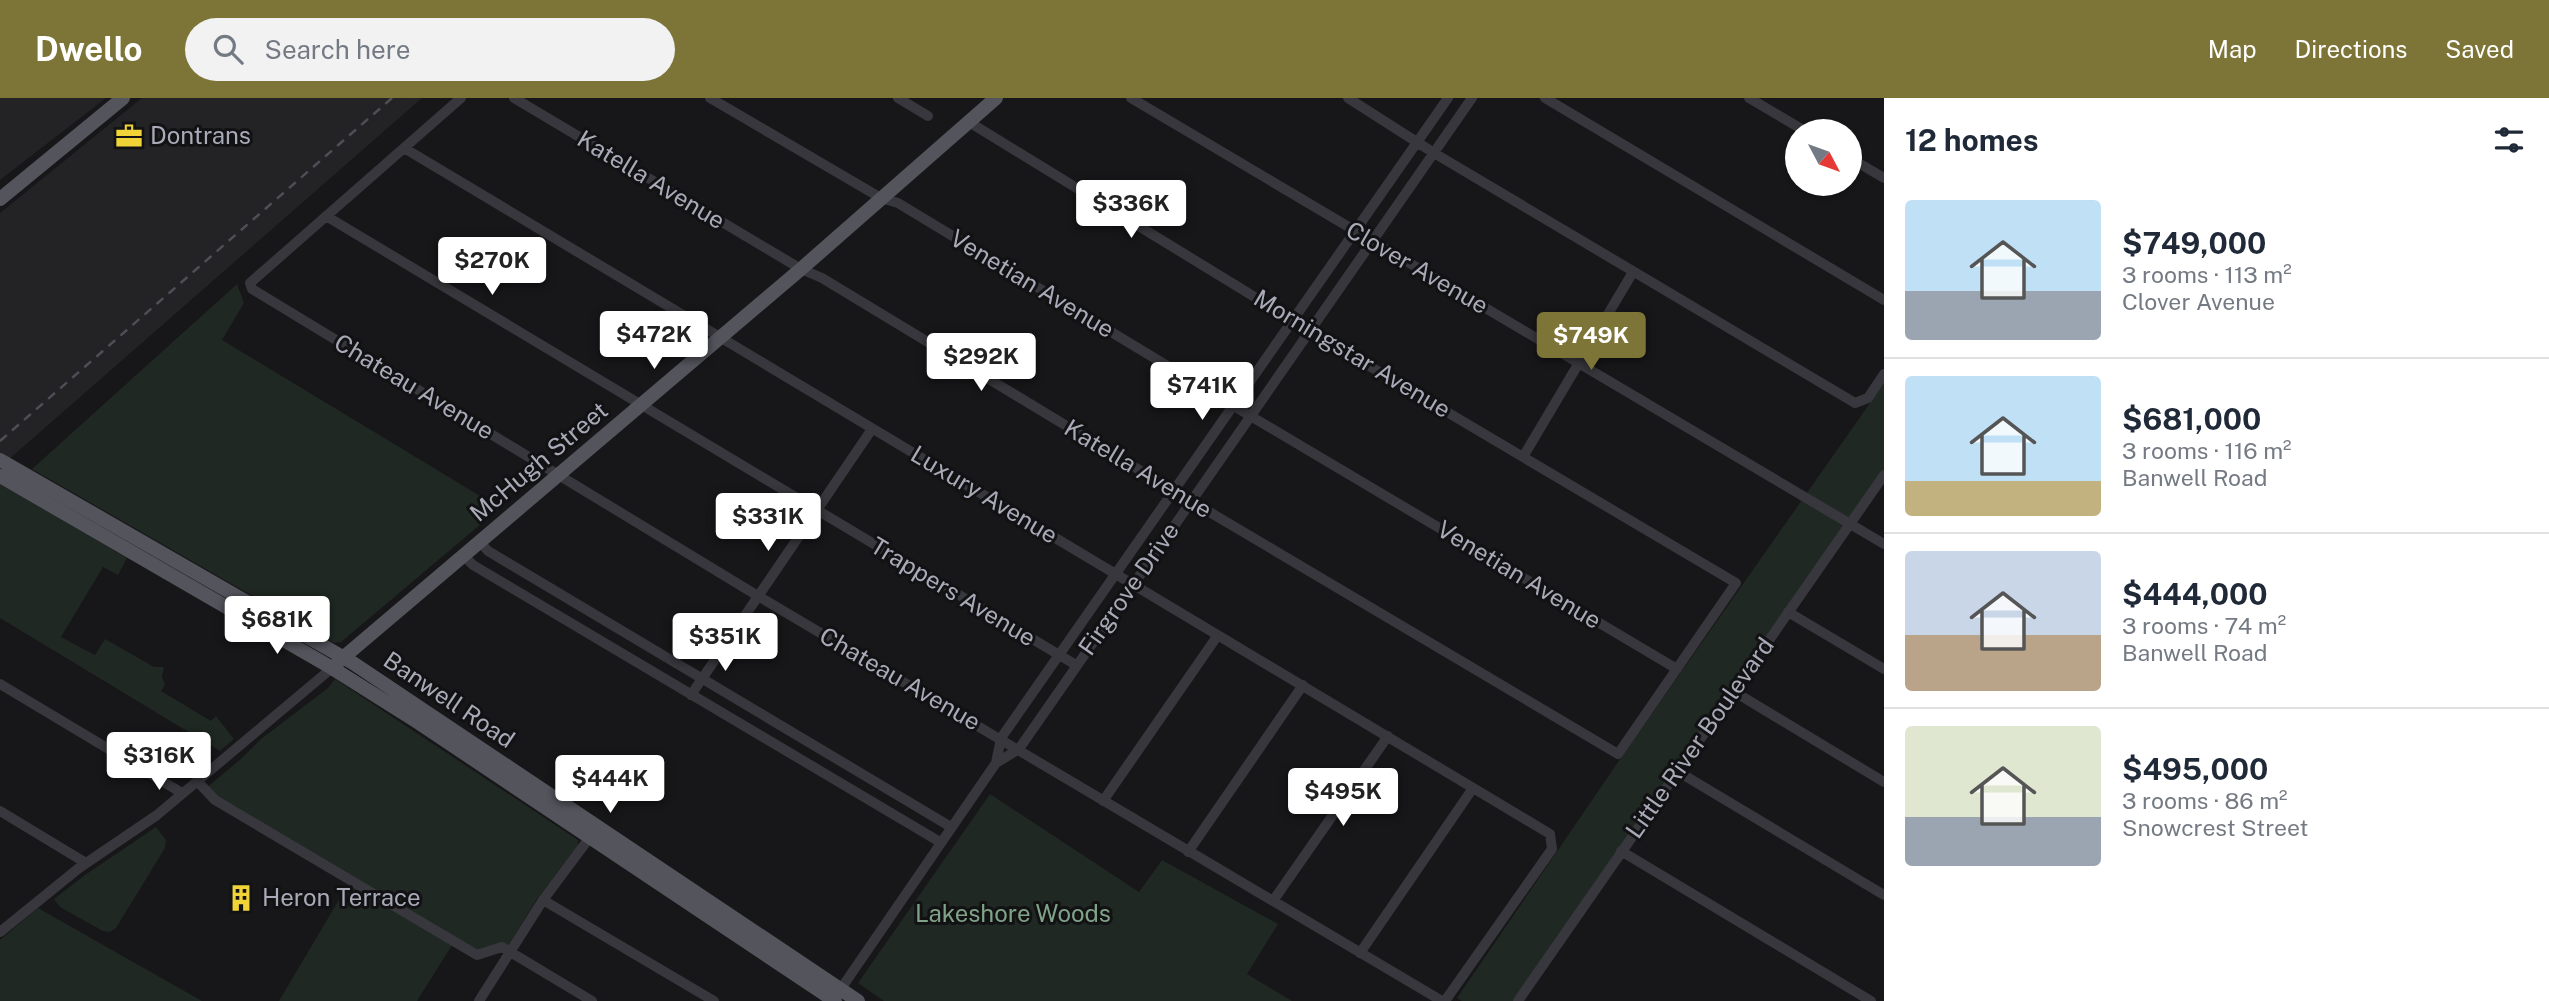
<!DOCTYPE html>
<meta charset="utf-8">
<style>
body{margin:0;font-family:"Public Sans",sans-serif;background:#f2f2f3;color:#1f2937;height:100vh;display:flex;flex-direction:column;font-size:26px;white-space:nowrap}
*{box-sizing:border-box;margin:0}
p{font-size:23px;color:#747a83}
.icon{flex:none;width:38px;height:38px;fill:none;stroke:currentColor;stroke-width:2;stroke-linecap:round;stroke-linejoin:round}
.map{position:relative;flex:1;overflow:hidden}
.sheet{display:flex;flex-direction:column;background:#fff;width:665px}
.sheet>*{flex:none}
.needle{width:46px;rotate:131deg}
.tools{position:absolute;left:1785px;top:21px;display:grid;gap:14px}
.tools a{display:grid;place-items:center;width:77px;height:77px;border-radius:50%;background:#fff;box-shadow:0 2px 5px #0004;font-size:35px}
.price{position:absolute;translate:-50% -60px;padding:0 16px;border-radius:7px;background:#fff;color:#222;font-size:23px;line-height:46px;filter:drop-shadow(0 2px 4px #0008)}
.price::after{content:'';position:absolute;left:50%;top:42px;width:21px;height:16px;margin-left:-10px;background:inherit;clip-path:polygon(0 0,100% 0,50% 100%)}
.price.on{background:#7d7537;color:#fff}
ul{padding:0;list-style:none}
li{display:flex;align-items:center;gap:21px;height:175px;padding:0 21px}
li+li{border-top:2px solid #e0e1e3}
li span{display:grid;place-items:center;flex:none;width:196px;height:140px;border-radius:7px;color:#555}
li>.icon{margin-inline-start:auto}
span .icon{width:84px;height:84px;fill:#fffc;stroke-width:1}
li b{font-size:30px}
h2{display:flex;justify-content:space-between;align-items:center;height:84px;padding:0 21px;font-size:30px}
header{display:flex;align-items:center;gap:42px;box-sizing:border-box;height:98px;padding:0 35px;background:#7d7537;color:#fff}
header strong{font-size:33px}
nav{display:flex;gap:38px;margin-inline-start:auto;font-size:24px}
.search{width:490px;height:63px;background:#f2f2f3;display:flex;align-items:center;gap:18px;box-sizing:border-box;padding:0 24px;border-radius:38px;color:#747a83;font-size:26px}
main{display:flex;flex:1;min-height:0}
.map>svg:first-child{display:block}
.built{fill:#232225}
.green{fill:#202823}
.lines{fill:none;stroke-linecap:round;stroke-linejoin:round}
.minor{stroke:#37373d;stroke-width:10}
.major{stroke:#53545c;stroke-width:14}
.rail{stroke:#4e4f56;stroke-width:2.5;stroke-dasharray:9 7;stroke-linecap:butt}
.labels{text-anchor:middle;stroke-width:6;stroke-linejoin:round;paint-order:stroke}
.poi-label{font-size:24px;fill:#a9aab8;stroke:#121113;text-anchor:start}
.street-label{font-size:24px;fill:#a9aab8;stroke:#121113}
.park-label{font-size:24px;fill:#80a388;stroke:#121113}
</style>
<header>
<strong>Dwello</strong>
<div class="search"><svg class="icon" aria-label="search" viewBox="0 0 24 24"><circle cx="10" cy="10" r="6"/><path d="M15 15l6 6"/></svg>Search here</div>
<nav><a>Map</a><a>Directions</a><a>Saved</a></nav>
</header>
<main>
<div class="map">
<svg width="1884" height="903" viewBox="0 0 1884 903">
<rect width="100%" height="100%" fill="#171618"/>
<!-- built -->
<path class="built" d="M0,0h106l-106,82z
M142,0h280l-422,369v-254z"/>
<!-- green -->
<path class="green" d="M237,186l7,19 -22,37 278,168 -159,134 -7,1 -302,-174z
M1884,285v92l-366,526h-56l-5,-3 159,-233z
M0,386l127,74 -9,17 -15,-8 -42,70 34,18 10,-16 49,28h10l-2,10 3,8 -4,6 50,30 5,-5 18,23 -14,12 -220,-133z
M335,581l243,161v5l-41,54 -31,50 -29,6 -23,-13 -37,59h-138l71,-120 -146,-91 39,-33 18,-18 67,-51z
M990,696l149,98 23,-32 116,64 -31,50 45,27h-408l-26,-18z
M156,729l10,13 -1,8 -49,80 -6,4 -7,-1 -43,-24 -6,-8 31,-24z
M38,810l164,93h-202v-61z"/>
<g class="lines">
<!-- minor -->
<path class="minor" d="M461,0l-211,185 2,6 506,307 684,405
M514,0l287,171 21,9 352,213 444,263 118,-171 -426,-252 -341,-209
M710,0l171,100 17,5 329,199 450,267
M898,0l30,18
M1131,0l753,446
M1348,0l86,55 421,250 13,-5 16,-24
M1545,0l339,202
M1749,0l56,33
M404,50l1146,686 2,15 -107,152
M1850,60l34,20
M326,118l750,449
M1523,359l110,-185
M480,444l8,9 463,276
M464,458l9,9 467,277
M1788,514l96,57
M0,586l182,109
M1733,593l151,91
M691,597l181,-266
M996,665l5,-25 447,-640
M1677,673l207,124
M197,683l18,19 262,155 25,-8 90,54
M1103,703l115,-166
M0,713l86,52
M1621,753l250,150
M1188,754l115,-167
M543,802l171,101
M1273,803l115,-165
M0,834l79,-64 78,-53 175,-147
M1360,855l113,-165
M838,895l158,-230 23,-14 453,-651
M479,903l64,-101 50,-67
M1518,903l366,-526"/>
<!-- major -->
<path class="major" d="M0,101l123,-101
M0,362l353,203 505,338
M0,378l332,192 81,51 422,282
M338,564l463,-393 195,-171"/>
<!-- rail -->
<path class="rail" d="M0,343l392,-343"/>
</g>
<!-- icons -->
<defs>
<symbol id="office-bare" viewBox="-9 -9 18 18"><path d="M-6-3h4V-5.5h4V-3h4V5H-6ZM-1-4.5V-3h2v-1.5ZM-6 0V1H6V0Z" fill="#efd337" stroke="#121113" stroke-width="2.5" paint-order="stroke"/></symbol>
<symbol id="building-bare" viewBox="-9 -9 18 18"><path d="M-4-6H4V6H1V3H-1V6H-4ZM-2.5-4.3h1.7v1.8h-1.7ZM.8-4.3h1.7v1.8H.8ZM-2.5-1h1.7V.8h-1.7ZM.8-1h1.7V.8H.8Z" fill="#efd337" stroke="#121113" stroke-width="2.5" paint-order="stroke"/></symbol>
</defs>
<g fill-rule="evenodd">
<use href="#office-bare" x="110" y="19" width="38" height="38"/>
<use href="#building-bare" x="222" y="781" width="38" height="38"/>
</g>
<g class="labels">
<!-- poi labels -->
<g class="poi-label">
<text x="150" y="46">Dontrans</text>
<text x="262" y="808">Heron Terrace</text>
</g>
<!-- street labels -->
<g class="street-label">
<text transform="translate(651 82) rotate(31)" y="8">Katella Avenue</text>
<text transform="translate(1417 170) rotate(30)" y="8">Clover Avenue</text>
<text transform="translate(1032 186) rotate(31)" y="8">Venetian Avenue</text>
<text transform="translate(1352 256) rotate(31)" y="8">Morningstar Avenue</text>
<text transform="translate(414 289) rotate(31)" y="8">Chateau Avenue</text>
<text transform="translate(539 364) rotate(-40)" y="8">McHugh Street</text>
<text transform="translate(1138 371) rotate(31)" y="8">Katella Avenue</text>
<text transform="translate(984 397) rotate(31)" y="8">Luxury Avenue</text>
<text transform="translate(1519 477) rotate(31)" y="8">Venetian Avenue</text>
<text transform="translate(1129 491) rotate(-55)" y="8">Firgrove Drive</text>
<text transform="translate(953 494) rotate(31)" y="8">Trappers Avenue</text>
<text transform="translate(900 581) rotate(30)" y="8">Chateau Avenue</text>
<text transform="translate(449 602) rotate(34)" y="8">Banwell Road</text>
<text transform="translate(1700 640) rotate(-55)" y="8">Little River Boulevard</text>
</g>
<!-- park labels -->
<g class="park-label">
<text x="1013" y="824">Lakeshore Woods</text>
</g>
</g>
</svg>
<div class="tools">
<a><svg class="needle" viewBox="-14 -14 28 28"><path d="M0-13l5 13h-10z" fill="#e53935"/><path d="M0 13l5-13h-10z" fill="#747a83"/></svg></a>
</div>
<b class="price" style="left:1131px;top:142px">$336K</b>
<b class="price" style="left:492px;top:199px">$270K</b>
<b class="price" style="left:654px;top:273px">$472K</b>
<b class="price on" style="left:1591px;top:274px">$749K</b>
<b class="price" style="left:981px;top:295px">$292K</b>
<b class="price" style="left:1202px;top:324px">$741K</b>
<b class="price" style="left:768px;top:455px">$331K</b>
<b class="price" style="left:277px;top:558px">$681K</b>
<b class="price" style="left:725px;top:575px">$351K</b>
<b class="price" style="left:159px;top:694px">$316K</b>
<b class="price" style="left:610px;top:717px">$444K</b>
<b class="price" style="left:1343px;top:730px">$495K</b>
</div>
<section class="sheet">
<h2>12 homes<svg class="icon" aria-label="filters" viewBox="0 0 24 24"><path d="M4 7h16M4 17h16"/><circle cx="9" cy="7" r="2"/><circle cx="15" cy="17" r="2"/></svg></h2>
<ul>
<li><span style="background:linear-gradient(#bfe0f5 65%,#9aa5b1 0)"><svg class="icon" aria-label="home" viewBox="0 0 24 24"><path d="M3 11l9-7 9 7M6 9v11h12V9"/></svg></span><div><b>$749,000</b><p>3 rooms · 113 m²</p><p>Clover Avenue</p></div></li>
<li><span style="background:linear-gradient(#bfe0f5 75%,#c2b280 0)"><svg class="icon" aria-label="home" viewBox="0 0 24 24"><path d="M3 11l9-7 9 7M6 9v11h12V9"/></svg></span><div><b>$681,000</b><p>3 rooms · 116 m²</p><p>Banwell Road</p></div></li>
<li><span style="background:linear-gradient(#c9d6e8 60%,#b9a48a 0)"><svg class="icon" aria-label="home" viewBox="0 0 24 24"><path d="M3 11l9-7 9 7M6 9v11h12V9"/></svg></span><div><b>$444,000</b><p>3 rooms · 74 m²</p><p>Banwell Road</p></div></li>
<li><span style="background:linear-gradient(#dfe7d0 65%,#9aa5b1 0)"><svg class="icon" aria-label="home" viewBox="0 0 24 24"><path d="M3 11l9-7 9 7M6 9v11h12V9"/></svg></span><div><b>$495,000</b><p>3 rooms · 86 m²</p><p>Snowcrest Street</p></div></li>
</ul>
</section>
</main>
